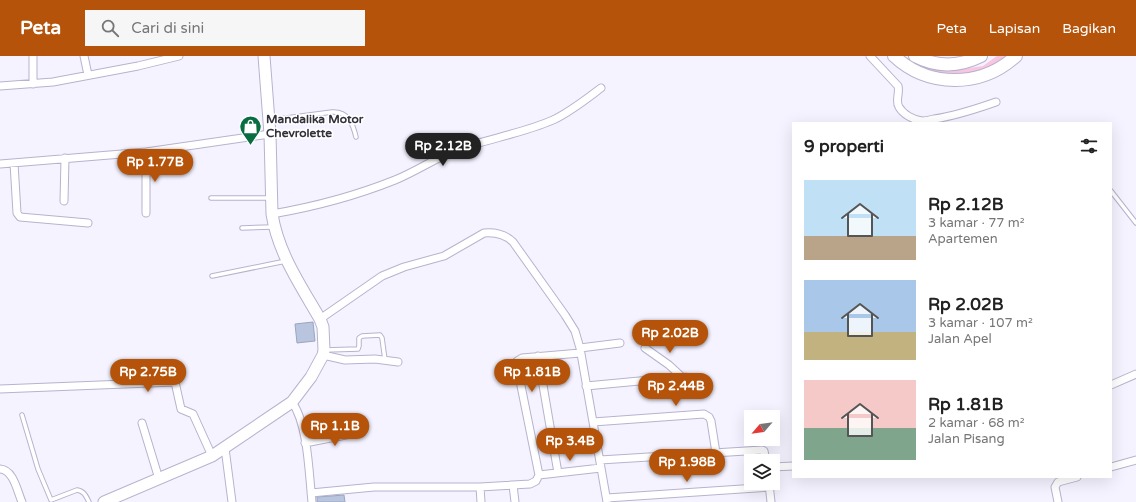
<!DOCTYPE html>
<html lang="id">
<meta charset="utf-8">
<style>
body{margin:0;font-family:"Varela Round",sans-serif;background:#f6f6f6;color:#222;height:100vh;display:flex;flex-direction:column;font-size:15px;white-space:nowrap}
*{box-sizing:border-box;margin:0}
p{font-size:13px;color:#767676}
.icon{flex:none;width:22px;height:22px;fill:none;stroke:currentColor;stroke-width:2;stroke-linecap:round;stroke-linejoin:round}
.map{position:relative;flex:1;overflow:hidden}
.drawer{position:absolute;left:792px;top:66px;width:320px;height:356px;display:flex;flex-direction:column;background:#fff;border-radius:0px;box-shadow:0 4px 16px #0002}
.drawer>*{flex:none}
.needle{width:26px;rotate:242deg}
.fabs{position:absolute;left:744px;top:354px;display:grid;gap:8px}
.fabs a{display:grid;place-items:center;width:36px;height:36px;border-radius:0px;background:#fff;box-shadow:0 4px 16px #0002;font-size:20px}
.price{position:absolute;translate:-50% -34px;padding:0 9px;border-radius:14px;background:#b45309;color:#fff;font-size:13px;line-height:26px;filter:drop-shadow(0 1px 2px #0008)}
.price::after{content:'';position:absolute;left:50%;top:24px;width:12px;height:9px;margin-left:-6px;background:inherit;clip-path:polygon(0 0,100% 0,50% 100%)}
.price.on{background:#222;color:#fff}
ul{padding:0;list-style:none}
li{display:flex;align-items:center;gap:12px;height:100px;padding:0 12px}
li span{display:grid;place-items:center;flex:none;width:112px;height:80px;border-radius:0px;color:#555}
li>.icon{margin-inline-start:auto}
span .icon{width:48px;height:48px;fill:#fffc;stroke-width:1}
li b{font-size:17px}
h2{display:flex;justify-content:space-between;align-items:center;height:48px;padding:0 12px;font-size:17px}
header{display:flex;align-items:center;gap:24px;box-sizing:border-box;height:56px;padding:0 20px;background:#b45309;color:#fff}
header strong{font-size:19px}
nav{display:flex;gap:22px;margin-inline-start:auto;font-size:14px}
.search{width:280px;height:36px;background:#f6f6f6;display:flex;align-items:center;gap:10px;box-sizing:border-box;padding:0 14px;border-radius:0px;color:#767676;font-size:15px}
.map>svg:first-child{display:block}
.green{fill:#f9c5e0}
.building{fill:#b9c5df;stroke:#9aa6be}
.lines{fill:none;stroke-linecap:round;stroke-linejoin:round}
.lane-casing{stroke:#b7b3ce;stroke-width:5.5}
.street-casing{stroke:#b7b3ce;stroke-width:9}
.primary-casing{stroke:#b7b3ce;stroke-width:13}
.highway-casing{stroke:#b7b3ce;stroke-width:14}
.lane{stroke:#fff;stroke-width:3.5}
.street{stroke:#fff;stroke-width:7}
.primary{stroke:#fff;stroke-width:11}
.highway{stroke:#fff;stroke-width:12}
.labels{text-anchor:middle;stroke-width:3;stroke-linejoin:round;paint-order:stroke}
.poi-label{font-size:12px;font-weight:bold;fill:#32313c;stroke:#fff;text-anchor:start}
</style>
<header>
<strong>Peta</strong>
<div class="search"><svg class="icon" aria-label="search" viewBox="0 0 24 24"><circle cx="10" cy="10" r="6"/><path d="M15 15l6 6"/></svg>Cari di sini</div>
<nav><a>Peta</a><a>Lapisan</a><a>Bagikan</a></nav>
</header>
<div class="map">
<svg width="1136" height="446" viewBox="0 0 1136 446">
<rect width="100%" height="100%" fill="#f5f3ff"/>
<!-- green -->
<path class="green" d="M997,0h13l-27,16 -33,4 -22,-5 -18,-10v-3h3l20,11 15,2 35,-5z"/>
<!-- building -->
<path class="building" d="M313,266l2,19 -18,2 -2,-19z
M344,439l1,7h-28v-5z"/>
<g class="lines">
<defs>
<path id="lane" d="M271,64l61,-8c16,-1 21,12 24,25
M1111,135l25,32
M211,142h59
M242,172l31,-1
M212,220l74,-15
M325,294l33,-1 1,-3v-8l3,-2 18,-1 2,3 3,22
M22,359l16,54 13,31 26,-10c7,1 9,6 12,12"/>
<path id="street" d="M33,0v28
M84,0l4,19
M870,0l28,30c2,7 -3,15 1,21 4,7 14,13 23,14 3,0 8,-1 12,-2 21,-3 42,-10 62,-17
M0,30l53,-4 85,-16 41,-10
M14,107l3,50 3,4 68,6
M0,108l146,-12 124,-18
M64,145l1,-43
M146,157v-61
M272,158c41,-7 83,-18 123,-34 20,-8 39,-21 59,-29 32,-12 67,-17 99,-31 17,-8 32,-20 48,-32
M320,263l62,-43 22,-9 40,-11 40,-23c12,-1 21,1 29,9l52,73 10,16 5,17 27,154
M580,292l40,-5
M645,292l24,17 13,12
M323,299l22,5 30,-1 23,3
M538,300l20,117
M1111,329l25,-11
M586,330l96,-9 14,1
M0,333l175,-7 6,27 12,5 19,42
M292,346c16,22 17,72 20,100
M593,366l111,-8 5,3 2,4 5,32
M142,367l17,56
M305,387l56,-11
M225,392l7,54
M600,404l162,-10 2,1 2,10
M773,411l20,-1
M1111,411l25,-7
M0,413c14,1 17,22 22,33
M539,419l-22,-109v-5l5,-3 58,-5
M539,419l62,-7
M769,428l2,18
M513,429l2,17
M480,431l1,15
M311,437l63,-6h106l50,-3 6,-3 3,-6
M607,442l163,-11
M1058,446l-3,-15 3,-5 19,-5"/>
<path id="primary" d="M104,446l108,-46 80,-54 19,-25 12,-22 1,-5 -1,-23 -3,-8c-19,-33 -42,-66 -48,-105l-2,-80 -6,-78"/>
<path id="highway" d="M894,0c34,32 87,32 122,0
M915,0c21,11 44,11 66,0"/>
</defs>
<!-- lane casing -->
<use href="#lane" class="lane-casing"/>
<!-- street casing -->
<use href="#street" class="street-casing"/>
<!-- primary casing -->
<use href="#primary" class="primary-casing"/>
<!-- highway casing -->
<use href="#highway" class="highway-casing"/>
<!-- lane -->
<use href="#lane" class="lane"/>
<!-- street -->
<use href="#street" class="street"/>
<!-- primary -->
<use href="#primary" class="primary"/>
<!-- highway -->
<use href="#highway" class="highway"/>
</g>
<!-- icons -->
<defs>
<symbol id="shop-pin" viewBox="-11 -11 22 30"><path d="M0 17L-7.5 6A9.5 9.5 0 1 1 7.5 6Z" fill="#0a6c41" stroke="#fff"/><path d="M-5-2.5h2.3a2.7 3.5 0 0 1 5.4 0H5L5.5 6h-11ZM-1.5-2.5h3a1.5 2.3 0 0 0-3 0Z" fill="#fff"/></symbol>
</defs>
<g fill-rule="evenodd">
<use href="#shop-pin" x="238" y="58" width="25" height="34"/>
</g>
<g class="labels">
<!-- poi labels -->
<g class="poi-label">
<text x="266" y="67">Mandalika Motor<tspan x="266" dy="14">Chevrolette</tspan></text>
</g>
</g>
</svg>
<div class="fabs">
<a><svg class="needle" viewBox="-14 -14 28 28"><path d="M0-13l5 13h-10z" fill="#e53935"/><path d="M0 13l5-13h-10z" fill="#767676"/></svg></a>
<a><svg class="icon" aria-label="layers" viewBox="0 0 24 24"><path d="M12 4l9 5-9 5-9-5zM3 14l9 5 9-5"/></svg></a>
</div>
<b class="price on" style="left:443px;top:111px">Rp 2.12B</b>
<b class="price" style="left:155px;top:127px">Rp 1.77B</b>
<b class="price" style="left:670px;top:298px">Rp 2.02B</b>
<b class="price" style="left:148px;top:337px">Rp 2.75B</b>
<b class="price" style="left:532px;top:337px">Rp 1.81B</b>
<b class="price" style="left:676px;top:351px">Rp 2.44B</b>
<b class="price" style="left:335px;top:391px">Rp 1.1B</b>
<b class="price" style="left:570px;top:406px">Rp 3.4B</b>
<b class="price" style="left:687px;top:427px">Rp 1.98B</b>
<section class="drawer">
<h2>9 properti<svg class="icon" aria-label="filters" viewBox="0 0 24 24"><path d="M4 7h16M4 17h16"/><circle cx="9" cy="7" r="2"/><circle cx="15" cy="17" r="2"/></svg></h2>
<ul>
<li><span style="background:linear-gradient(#bfe0f5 70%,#b9a48a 0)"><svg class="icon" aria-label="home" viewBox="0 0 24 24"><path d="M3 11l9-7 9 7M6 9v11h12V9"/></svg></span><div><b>Rp 2.12B</b><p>3 kamar · 77 m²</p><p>Apartemen</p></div></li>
<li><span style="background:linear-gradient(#a9c7e8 65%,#c2b280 0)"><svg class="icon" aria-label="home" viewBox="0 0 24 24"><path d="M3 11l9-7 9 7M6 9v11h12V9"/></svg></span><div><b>Rp 2.02B</b><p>3 kamar · 107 m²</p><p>Jalan Apel</p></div></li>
<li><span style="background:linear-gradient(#f6c9c9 60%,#7fa58c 0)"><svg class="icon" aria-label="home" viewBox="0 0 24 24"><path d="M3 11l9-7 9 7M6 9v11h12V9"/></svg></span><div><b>Rp 1.81B</b><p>2 kamar · 68 m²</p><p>Jalan Pisang</p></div></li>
</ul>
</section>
</div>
